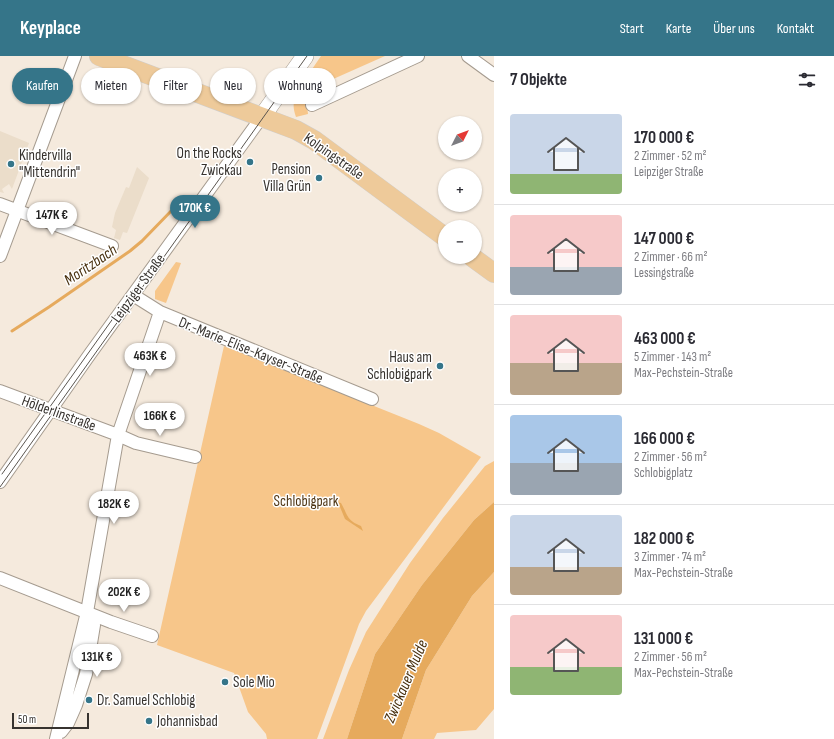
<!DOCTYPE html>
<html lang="de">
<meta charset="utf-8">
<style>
body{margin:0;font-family:"Sofia Sans Condensed",sans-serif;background:#f2f2f3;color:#2b2b33;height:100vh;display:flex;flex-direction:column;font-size:15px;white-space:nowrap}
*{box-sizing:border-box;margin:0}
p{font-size:13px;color:#7c7c81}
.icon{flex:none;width:22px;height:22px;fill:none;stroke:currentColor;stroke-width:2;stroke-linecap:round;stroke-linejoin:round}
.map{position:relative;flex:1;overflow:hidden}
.panel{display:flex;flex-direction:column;background:#fff;width:340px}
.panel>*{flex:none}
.top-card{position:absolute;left:12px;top:12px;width:380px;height:36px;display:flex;gap:8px}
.needle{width:26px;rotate:48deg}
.fabs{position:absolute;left:438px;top:60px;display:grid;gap:8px}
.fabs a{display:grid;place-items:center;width:44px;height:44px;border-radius:50%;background:#fff;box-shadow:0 1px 3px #0004;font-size:20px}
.scale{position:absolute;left:12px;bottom:10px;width:77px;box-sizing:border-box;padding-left:4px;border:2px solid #37332f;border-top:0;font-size:11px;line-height:14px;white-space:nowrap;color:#37332f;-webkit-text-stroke:3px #fff;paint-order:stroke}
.price{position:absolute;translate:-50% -34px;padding:0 9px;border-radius:14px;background:#fff;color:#222;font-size:13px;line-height:26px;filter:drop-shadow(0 1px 2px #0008)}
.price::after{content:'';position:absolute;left:50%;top:24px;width:12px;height:9px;margin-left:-6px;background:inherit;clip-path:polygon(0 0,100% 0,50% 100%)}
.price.selected{background:#357589;color:#fff}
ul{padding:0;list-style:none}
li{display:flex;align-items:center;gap:12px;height:100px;padding:0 16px}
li+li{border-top:1px solid #e1e1e2}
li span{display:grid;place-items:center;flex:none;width:112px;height:80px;border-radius:4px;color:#555}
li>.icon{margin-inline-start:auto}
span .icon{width:48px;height:48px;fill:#fffc;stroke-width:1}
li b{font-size:17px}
h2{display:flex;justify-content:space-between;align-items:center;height:48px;padding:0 16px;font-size:17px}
.tag{padding:0 14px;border-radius:18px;background:#fff;box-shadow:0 1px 3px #0004;font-size:14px;line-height:36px}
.tag.selected{background:#357589;color:#fff}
header{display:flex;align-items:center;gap:24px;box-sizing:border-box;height:56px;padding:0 20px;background:#357589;color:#fff}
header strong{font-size:19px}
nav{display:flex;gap:22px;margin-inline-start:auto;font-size:14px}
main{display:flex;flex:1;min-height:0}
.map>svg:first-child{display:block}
.built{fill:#ebddca}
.green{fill:#f7c68a}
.water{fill:#e6aa5d}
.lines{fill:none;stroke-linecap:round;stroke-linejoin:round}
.stream{stroke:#e6aa5d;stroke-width:3}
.street-casing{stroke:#a59b8f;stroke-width:14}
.secondary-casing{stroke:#a59b8f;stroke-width:18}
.primary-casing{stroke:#cfcecd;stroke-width:20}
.street{stroke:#fff;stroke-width:12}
.secondary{stroke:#fff;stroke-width:17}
.primary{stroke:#eeca9a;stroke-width:19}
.tram{stroke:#5a554f;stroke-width:1}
.poi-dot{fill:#357589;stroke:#fff;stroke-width:1.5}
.labels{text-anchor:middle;stroke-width:3;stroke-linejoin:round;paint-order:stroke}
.poi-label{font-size:15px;fill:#37332f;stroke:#fff;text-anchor:start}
.street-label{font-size:15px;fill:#37332f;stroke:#fff}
.park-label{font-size:15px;fill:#503716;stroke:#fff}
.water-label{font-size:16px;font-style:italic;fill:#472f0d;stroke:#fff}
</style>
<header>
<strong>Keyplace</strong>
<nav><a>Start</a><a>Karte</a><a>Über uns</a><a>Kontakt</a></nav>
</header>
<main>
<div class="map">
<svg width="494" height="683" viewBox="0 0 494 683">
<rect width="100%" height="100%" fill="#f5eadd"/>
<!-- built -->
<path class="built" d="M0,75l29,12 -17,46 -3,-5 -7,5 2,4 -4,-1z
M137,111l12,11 -22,55 -4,-1 -3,8 -6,-2 2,-8 -4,-3 3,-14 11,-26 3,1z"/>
<!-- green -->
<path class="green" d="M321,0h64l-72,32 -9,-7z
M299,34h6l3,24 -12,3c-4,-11 -3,-17 3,-27z
M176,206l5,1 -15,40 -11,-4v-8z
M224,290l195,78 20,9 42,24 -115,154 -7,13 -42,115h-50l-1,-5 -18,-22 -14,-39 -77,-28z
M494,405v41l-20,18 -52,65 -47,69 -28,85h-24l26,-69 17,-38 44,-69 33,-45 42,-52z
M494,516v137l-18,21 -39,3 -3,6h-32l24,-69 46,-74z"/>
<!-- water -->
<path class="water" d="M337,446l4,1c7,12 5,17 20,23l2,5 -18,-12 -5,-12 -4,-3z
M494,446v70l-22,24 -46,74 -24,69h-55l28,-85 47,-69 52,-65z"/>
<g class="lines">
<!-- stream -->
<path class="stream" d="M12,275l37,-24 81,-56 12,-10 32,-33"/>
<defs>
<path id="street" d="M468,0l26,19
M312,49l106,-49
M0,148l112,42
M0,200l75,-200
M133,239l27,17 212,87
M0,335l118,44 18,8 59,14
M0,426l90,-128 171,-236
M0,522l111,44 41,14
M61,676l7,-9 8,-18 10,-31 8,-49 -7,-13
M56,683l31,-127 31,-177 42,-123"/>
<path id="secondary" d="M261,62l44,-62"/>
<path id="primary" d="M99,0l197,74 18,10 131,97
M472,201l22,16"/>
</defs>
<!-- street casing -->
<use href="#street" class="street-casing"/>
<!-- secondary casing -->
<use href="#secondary" class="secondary-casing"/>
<!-- primary casing -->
<use href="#primary" class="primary-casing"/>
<!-- street -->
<use href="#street" class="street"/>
<!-- secondary -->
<use href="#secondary" class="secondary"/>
<!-- primary -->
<use href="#primary" class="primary"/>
<!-- tram -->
<path class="tram" d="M2,418l157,-220
M0,431l307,-431"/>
</g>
<!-- markers -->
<g class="poi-dot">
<circle cx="250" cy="106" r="4"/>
<circle cx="11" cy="108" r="4"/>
<circle cx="319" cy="122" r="4"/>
<circle cx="440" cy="310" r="4"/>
<circle cx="225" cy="626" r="4"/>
<circle cx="89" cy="644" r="4"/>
<circle cx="149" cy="665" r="4"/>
</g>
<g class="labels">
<!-- poi labels -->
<g class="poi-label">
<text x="242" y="102" text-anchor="end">On the Rocks<tspan x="242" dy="17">Zwickau</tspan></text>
<text x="19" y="104">Kindervilla<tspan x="19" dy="17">"Mittendrin"</tspan></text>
<text x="311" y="118" text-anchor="end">Pension<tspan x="311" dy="17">Villa Grün</tspan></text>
<text x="432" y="306" text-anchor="end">Haus am<tspan x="432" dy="17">Schlobigpark</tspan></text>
<text x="233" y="631">Sole Mio</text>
<text x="97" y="649">Dr. Samuel Schlobig</text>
<text x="157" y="670">Johannisbad</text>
</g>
<!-- street labels -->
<g class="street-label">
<text transform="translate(334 100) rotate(35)" y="5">Kolpingstraße</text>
<text transform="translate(138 232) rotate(-54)" y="5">Leipziger Straße</text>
<text transform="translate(251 294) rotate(22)" y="5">Dr.-Marie-Elise-Kayser-Straße</text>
<text transform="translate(59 357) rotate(20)" y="5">Hölderlinstraße</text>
</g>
<!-- park labels -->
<g class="park-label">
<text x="306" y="450">Schlobigpark</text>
</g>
<!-- water labels -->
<g class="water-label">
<text transform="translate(90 208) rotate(-34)" y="6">Moritzbach</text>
<text transform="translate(405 625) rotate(-67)" y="6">Zwickauer Mulde</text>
</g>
</g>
</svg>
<div class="fabs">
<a><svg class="needle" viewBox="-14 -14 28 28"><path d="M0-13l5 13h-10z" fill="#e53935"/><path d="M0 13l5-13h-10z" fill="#7c7c81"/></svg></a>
<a>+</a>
<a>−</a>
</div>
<div class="scale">50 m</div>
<b class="price selected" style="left:195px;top:173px">170K €</b>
<b class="price" style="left:52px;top:180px">147K €</b>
<b class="price" style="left:150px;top:321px">463K €</b>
<b class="price" style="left:160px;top:381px">166K €</b>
<b class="price" style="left:114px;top:469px">182K €</b>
<b class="price" style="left:124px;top:557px">202K €</b>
<b class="price" style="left:97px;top:622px">131K €</b>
<div class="top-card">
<a class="tag selected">Kaufen</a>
<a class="tag">Mieten</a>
<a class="tag">Filter</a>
<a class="tag">Neu</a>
<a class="tag">Wohnung</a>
</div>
</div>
<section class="panel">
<h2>7 Objekte<svg class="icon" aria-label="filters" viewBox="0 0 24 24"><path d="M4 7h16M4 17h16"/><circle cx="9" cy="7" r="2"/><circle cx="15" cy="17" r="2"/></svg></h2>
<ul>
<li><span style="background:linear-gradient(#c9d6e8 75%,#8fb573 0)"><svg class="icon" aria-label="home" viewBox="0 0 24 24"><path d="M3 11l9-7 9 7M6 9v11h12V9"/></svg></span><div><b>170 000 €</b><p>2 Zimmer · 52 m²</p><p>Leipziger Straße</p></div></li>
<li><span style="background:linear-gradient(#f6c9c9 65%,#9aa5b1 0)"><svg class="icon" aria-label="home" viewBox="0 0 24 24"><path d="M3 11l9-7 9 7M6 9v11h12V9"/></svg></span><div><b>147 000 €</b><p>2 Zimmer · 66 m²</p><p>Lessingstraße</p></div></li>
<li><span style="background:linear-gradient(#f6c9c9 60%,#b9a48a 0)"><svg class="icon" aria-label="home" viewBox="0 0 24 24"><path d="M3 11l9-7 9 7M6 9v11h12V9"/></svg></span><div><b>463 000 €</b><p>5 Zimmer · 143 m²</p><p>Max-Pechstein-Straße</p></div></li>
<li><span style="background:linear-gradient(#a9c7e8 60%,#9aa5b1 0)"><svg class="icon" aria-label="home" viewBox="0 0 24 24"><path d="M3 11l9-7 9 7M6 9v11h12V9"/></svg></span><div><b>166 000 €</b><p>2 Zimmer · 56 m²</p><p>Schlobigplatz</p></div></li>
<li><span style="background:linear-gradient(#c9d6e8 65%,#b9a48a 0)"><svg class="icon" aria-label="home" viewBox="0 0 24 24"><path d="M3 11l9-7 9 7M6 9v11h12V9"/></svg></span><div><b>182 000 €</b><p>3 Zimmer · 74 m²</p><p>Max-Pechstein-Straße</p></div></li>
<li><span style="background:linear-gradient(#f6c9c9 65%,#8fb573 0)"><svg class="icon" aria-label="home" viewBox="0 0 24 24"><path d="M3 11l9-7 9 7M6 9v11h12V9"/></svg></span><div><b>131 000 €</b><p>2 Zimmer · 56 m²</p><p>Max-Pechstein-Straße</p></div></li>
</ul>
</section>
</main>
